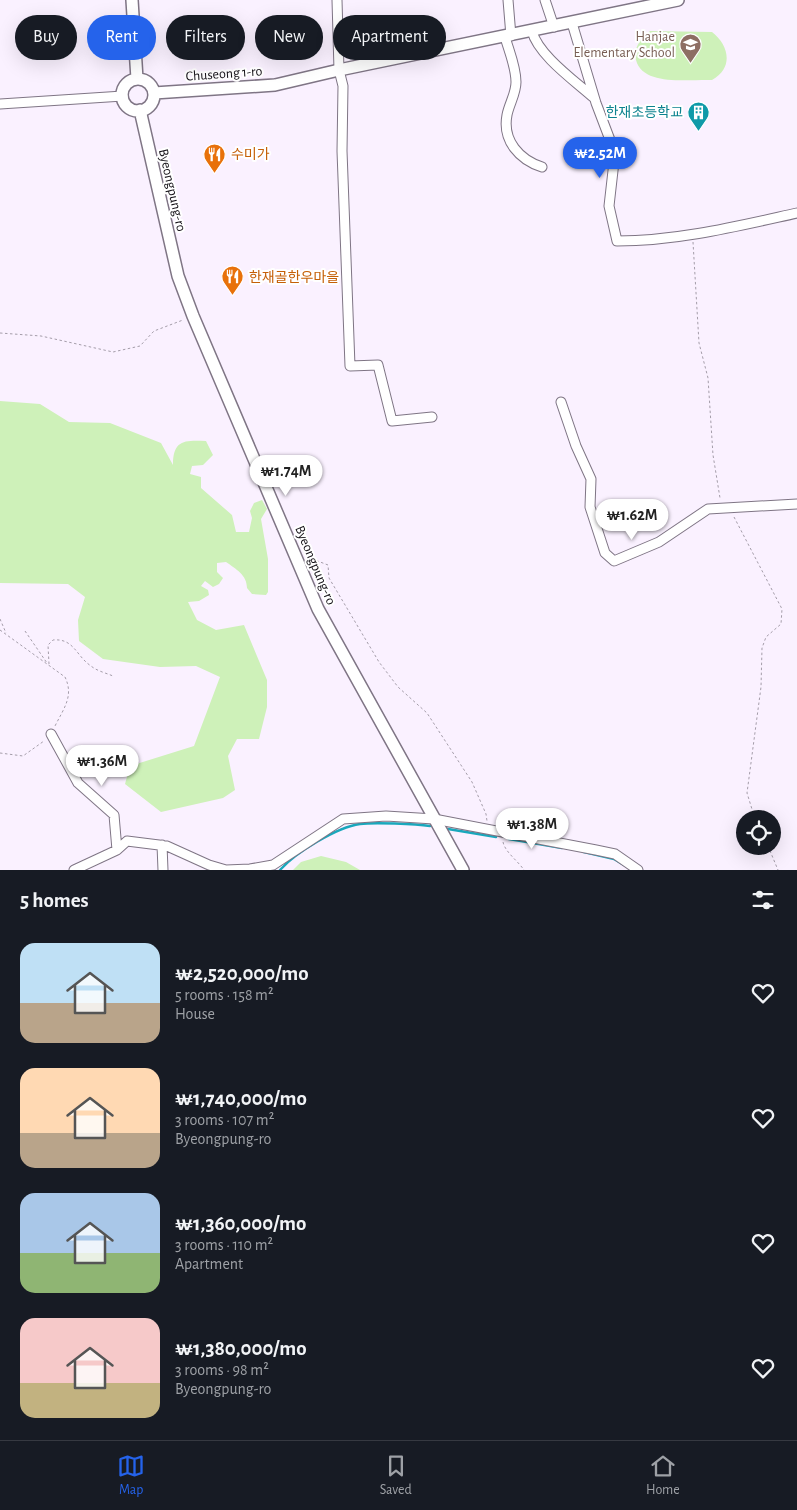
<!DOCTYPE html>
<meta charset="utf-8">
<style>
body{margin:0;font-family:"Alegreya Sans","Noto Sans KR",sans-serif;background:#242831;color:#f1f3f6;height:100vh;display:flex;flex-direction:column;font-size:19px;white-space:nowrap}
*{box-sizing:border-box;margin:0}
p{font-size:16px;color:#9ea1a6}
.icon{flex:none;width:28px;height:28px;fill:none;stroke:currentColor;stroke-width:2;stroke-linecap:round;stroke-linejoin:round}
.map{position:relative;height:870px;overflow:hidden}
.drawer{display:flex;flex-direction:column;background:#171b24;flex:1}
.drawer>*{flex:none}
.hud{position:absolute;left:15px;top:15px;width:500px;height:45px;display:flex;gap:10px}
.buttons{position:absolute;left:736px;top:810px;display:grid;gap:10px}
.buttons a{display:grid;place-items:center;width:45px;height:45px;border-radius:50%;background:#171b24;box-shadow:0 5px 20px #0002;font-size:25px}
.price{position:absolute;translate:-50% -42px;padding:0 11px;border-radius:18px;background:#fff;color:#222;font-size:16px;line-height:32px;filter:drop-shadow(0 1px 2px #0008)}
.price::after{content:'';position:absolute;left:50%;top:30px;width:15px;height:11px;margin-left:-8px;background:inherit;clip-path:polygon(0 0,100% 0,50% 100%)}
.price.on{background:#2563eb;color:#fff}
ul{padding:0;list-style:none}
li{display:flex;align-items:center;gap:15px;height:125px;padding:0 20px}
li span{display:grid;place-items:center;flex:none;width:140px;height:100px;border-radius:15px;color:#555}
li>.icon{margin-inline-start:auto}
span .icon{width:60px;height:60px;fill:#fffc;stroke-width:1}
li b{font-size:21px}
h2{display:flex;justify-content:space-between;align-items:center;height:60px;padding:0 20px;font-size:21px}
.pill{padding:0 18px;border-radius:22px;background:#171b24;box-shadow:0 5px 20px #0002;font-size:18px;line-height:45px}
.pill.on{background:#2563eb;color:#fff}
.tab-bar{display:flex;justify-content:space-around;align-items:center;height:70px;border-top:1px solid #363941;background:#171b24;font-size:14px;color:#9ea1a6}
.tab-bar a{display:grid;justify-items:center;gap:2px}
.tab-bar .on{color:#2563eb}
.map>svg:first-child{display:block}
.green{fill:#cef1b9}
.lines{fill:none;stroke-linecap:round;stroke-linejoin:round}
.stream{stroke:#19a8bc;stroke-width:2.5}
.minor-casing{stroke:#7f7585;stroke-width:11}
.major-casing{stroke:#7f7585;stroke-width:14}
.path{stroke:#a49da9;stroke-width:1;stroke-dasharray:2.5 2.5;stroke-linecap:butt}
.minor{stroke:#fff;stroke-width:9}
.major{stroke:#fff;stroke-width:11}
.labels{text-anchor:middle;stroke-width:4;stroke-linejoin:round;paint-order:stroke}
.education-label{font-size:14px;fill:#785e54;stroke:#fff;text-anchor:end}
.street-label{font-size:14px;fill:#131016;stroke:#fff}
.culture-label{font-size:14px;fill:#0d838f;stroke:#fff;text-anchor:end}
.food-label{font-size:14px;fill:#c56008;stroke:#fff;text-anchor:start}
</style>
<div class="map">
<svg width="797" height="870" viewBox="0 0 797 870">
<rect width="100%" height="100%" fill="#faf1ff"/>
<!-- green -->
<path class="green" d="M650,31l62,1c17,13 22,36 0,48 -22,-1 -69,7 -76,-20 -3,-13 5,-21 14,-29z
M0,401l40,3 29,18 41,1 51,20 12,22c0,-25 11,-25 33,-24l7,14 -10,10 -11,1 -2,8 11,3v11l31,27 4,17h13l3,-14 -2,-7 4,-8 8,-3 5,9 -6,10 7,40v33l-2,3 -14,-1 -5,-6c0,-13 -11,-19 -21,-26l-9,1v9l6,6 -4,6 -6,3 -8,-6 -4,5 7,4 1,5 -10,6 -11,1 9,18 19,10 28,-5 23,55v27l-8,32h-22l-9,17 7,34 -12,8 -62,14 -36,-28 5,-18 64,-20 26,-69 -24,-11 -36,1 -57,-8 -24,-18 -1,-21 7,-23 -17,-13 -68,-1z
M321,856l25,6 14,8h-67l8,-8z"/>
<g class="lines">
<!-- stream -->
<path class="stream" d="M448,829l48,8
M509,839l53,9
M584,852l30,7 10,6
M280,870c15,-17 57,-43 80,-46 14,-2 56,0 70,2"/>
<defs>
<path id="minor" d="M337,0l2,70 4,16 -1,65 8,215 28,-1 14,56 40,-4
M508,0l3,36
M545,0l9,27
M572,23l24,80 19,50 -6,53 8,35c61,0 121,-15 180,-28
M532,31c6,24 43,50 62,67
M505,37c4,14 11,30 11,45 0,12 -7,22 -9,33 -5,26 13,45 35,52
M0,104l123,-8
M561,402l15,44 15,33 -1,28 15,46 9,8 45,-19 49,-33 89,-5
M51,734l27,49 36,32 3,35
M162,845l1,25
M74,870l43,-20 10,-9 40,5 42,19 17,5 24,-1 23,-4 70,-46 43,-3 48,3 162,31 19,4 23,16"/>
<path id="major" d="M132,0l5,79
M122 95a16 16 0 1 1 32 0a16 16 0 1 1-32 0Z
M154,93l121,-8 64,-15 339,-70
M140,110l38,166 15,40 125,293 145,261"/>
</defs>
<!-- minor casing -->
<use href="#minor" class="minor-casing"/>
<!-- major casing -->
<use href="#major" class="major-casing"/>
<!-- path -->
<path class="path" d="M693,242l6,101 9,35 5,77 7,43
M0,333l41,3 72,16 27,-6 14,-15 29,-11
M734,517l48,92 -1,15 -15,13 -4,11 -1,39 -14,106 8,26
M307,557l21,8 1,13 50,84 19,25 29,26 45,69 14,32 1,7
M0,619l6,14
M0,630l65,47c9,19 -1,31 -10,49
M25,631l22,32
M49,664l-1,-19 5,-5c21,-2 23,16 38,26 6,5 15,7 22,10
M0,753l23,3 21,-15
M503,842c2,10 15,19 21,28
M768,846l10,24"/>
<!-- minor -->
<use href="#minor" class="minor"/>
<!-- major -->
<use href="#major" class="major"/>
</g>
<!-- icons -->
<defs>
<symbol id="school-pin" viewBox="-11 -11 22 30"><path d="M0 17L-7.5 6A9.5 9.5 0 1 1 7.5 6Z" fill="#8d6e63" stroke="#fff"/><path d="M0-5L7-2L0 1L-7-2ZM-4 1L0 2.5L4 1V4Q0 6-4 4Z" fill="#fff"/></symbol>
<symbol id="building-pin" viewBox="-11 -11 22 30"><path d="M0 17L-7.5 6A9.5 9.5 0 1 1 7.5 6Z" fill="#0f9aa8" stroke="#fff"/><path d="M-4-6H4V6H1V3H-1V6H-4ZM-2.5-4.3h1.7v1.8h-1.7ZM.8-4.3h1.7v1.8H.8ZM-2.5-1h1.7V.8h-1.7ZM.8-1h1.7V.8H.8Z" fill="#fff"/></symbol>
<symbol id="restaurant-pin" viewBox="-11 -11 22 30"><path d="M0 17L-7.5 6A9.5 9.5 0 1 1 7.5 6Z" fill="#e8710a" stroke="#fff"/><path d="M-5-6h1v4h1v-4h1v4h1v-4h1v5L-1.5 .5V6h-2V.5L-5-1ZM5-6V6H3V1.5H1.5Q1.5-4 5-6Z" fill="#fff"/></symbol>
</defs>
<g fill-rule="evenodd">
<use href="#school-pin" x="678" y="32" width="25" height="34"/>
<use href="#building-pin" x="686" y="100" width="25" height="34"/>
<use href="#restaurant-pin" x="202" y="142" width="25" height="34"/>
<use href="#restaurant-pin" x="220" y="264" width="25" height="34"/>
</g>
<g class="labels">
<!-- education labels -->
<g class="education-label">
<text x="675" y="41">Hanjae<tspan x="675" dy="16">Elementary School</tspan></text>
</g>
<!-- street labels -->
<g class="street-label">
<text transform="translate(224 73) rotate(-4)" y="5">Chuseong 1-ro</text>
<text transform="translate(173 190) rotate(77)" y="5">Byeongpung-ro</text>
<text transform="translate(316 565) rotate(67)" y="5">Byeongpung-ro</text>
</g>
<!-- culture labels -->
<g class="culture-label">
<text x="683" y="117">한재초등학교</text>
</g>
<!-- food labels -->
<g class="food-label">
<text x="231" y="159">수미가</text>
<text x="249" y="282">한재골한우마을</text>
</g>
</g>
</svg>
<div class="buttons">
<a><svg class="icon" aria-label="locate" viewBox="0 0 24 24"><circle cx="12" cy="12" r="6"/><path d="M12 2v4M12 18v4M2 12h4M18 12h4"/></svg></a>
</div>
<b class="price on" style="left:600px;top:179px">₩2.52M</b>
<b class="price" style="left:286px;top:497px">₩1.74M</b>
<b class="price" style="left:632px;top:541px">₩1.62M</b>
<b class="price" style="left:102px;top:787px">₩1.36M</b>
<b class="price" style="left:532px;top:850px">₩1.38M</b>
<div class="hud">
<a class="pill">Buy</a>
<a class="pill on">Rent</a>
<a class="pill">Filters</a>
<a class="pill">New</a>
<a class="pill">Apartment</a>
</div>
</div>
<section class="drawer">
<h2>5 homes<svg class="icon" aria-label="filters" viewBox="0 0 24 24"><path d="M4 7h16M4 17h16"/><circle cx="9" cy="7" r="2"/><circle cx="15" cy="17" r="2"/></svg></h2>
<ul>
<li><span style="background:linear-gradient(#bfe0f5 60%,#b9a48a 0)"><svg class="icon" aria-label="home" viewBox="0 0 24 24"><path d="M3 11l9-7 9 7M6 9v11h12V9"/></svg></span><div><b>₩2,520,000/mo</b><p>5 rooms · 158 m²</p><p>House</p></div><svg class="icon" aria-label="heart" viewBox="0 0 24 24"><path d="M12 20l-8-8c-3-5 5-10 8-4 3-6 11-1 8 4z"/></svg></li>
<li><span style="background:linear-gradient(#ffd9b3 65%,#b9a48a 0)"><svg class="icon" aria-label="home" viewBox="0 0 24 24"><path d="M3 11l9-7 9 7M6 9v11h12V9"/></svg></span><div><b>₩1,740,000/mo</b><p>3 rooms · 107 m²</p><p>Byeongpung-ro</p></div><svg class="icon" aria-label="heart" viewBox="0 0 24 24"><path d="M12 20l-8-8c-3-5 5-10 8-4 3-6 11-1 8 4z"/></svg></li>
<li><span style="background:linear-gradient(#a9c7e8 60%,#8fb573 0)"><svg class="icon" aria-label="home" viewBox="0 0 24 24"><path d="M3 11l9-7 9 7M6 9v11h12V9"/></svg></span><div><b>₩1,360,000/mo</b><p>3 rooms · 110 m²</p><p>Apartment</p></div><svg class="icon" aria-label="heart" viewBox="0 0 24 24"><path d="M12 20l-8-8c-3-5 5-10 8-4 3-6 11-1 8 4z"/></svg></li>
<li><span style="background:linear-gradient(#f6c9c9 65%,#c2b280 0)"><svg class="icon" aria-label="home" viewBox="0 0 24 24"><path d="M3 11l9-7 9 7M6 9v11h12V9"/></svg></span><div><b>₩1,380,000/mo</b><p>3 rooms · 98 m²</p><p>Byeongpung-ro</p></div><svg class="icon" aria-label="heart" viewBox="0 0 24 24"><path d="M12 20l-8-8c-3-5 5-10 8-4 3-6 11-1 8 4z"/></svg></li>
</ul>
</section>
<nav class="tab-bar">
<a class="on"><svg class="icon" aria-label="map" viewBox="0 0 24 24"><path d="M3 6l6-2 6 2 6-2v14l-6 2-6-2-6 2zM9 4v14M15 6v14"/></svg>Map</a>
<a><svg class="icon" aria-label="saved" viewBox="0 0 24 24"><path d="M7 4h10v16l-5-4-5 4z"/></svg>Saved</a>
<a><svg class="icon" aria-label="home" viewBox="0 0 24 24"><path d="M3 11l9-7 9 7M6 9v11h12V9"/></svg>Home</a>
</nav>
